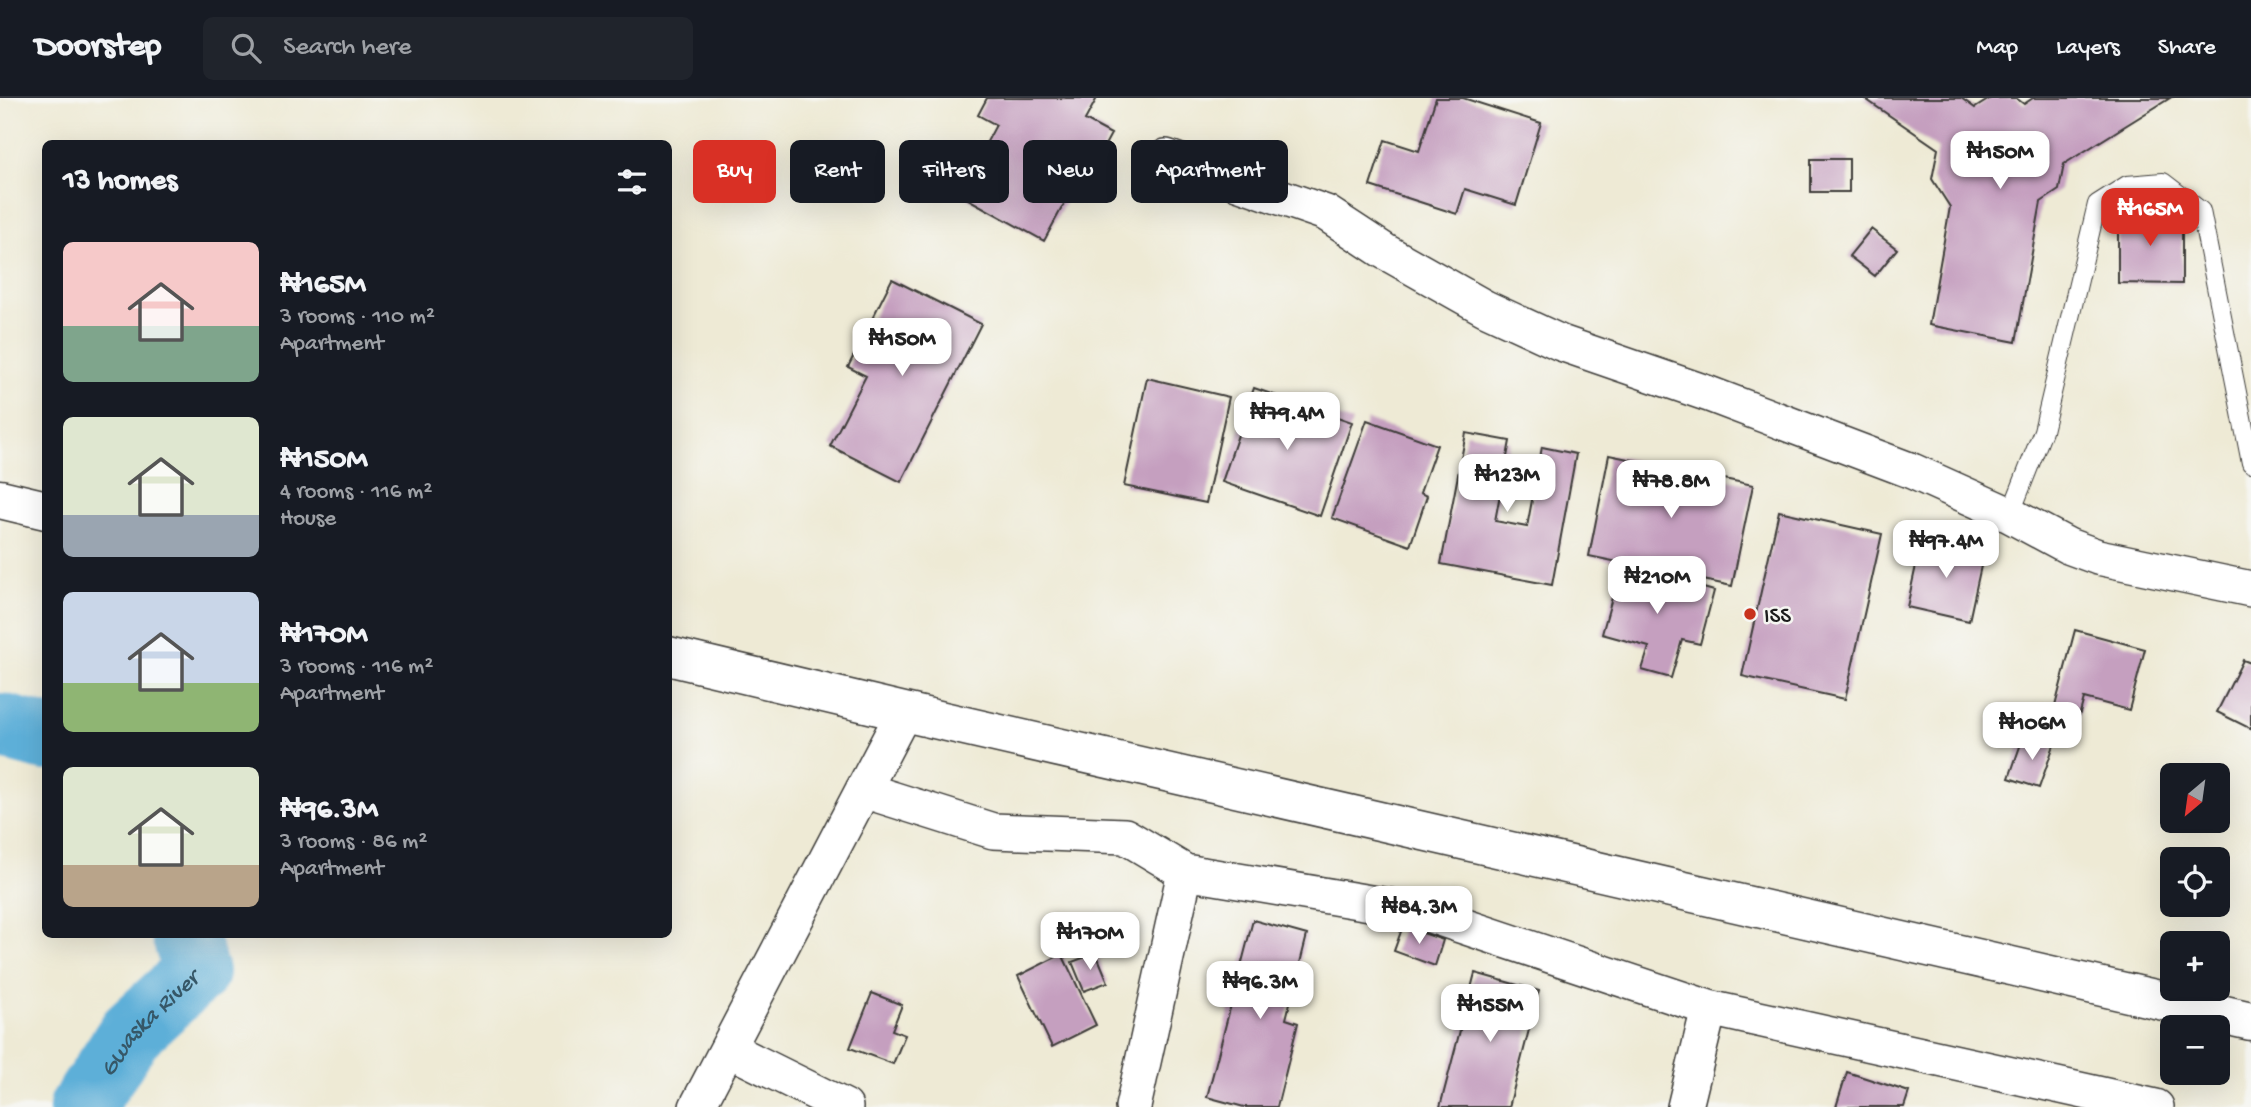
<!DOCTYPE html>
<meta charset="utf-8">
<style>
body{margin:0;font-family:"Gochi Hand",sans-serif;background:#20242c;color:#f1f3f6;height:100vh;display:flex;flex-direction:column;font-size:26px;white-space:nowrap}
*{box-sizing:border-box;margin:0}
p{font-size:23px;color:#9ea1a6}
.icon{flex:none;width:38px;height:38px;fill:none;stroke:currentColor;stroke-width:2;stroke-linecap:round;stroke-linejoin:round}
.map{position:relative;flex:1;overflow:hidden}
.sheet{position:absolute;left:42px;top:42px;width:630px;height:798px;display:flex;flex-direction:column;background:#171b24;border-radius:10px;box-shadow:0 7px 28px #0002}
.sheet>*{flex:none}
.banner{position:absolute;left:693px;top:42px;width:665px;height:63px;display:flex;gap:14px}
.needle{width:46px;rotate:209deg}
.buttons{position:absolute;left:2160px;top:665px;display:grid;gap:14px}
.buttons a{display:grid;place-items:center;width:70px;height:70px;border-radius:10px;background:#171b24;box-shadow:0 7px 28px #0002;font-size:35px}
.price{position:absolute;translate:-50% -60px;padding:0 16px;border-radius:14px;background:#fff;color:#222;font-size:23px;line-height:46px;filter:drop-shadow(0 2px 4px #0008)}
.price::after{content:'';position:absolute;left:50%;top:42px;width:21px;height:16px;margin-left:-10px;background:inherit;clip-path:polygon(0 0,100% 0,50% 100%)}
.price.active{background:#d93025;color:#fff}
ul{padding:0;list-style:none}
li{display:flex;align-items:center;gap:21px;height:175px;padding:0 21px}
li span{display:grid;place-items:center;flex:none;width:196px;height:140px;border-radius:10px;color:#555}
li>.icon{margin-inline-start:auto}
span .icon{width:84px;height:84px;fill:#fffc;stroke-width:1}
li b{font-size:30px}
h2{display:flex;justify-content:space-between;align-items:center;height:84px;padding:0 21px;font-size:30px}
.chip{padding:0 24px;border-radius:10px;background:#171b24;box-shadow:0 7px 28px #0002;font-size:24px;line-height:63px}
.chip.active{background:#d93025;color:#fff}
header{display:flex;align-items:center;gap:42px;box-sizing:border-box;height:98px;padding:0 35px;background:#171b24;border-bottom:2px solid #363941}
header strong{font-size:33px}
nav{display:flex;gap:38px;margin-inline-start:auto;font-size:24px}
.search{width:490px;height:63px;background:#20242c;display:flex;align-items:center;gap:18px;box-sizing:border-box;padding:0 24px;border-radius:10px;color:#9ea1a6;font-size:26px}
.map>svg:first-child{display:block}
.lines{fill:none;stroke-linecap:round;stroke-linejoin:round}
.river{stroke:#5dafd8;stroke-width:66}
.building{fill:#c59fbf}
.service-casing{stroke:#3c3b38;stroke-width:20}
.minor-casing{stroke:#3c3b38;stroke-width:38}
.tertiary-casing{stroke:#3c3b38;stroke-width:41}
.service{stroke:#fff;stroke-width:18}
.minor{stroke:#fff;stroke-width:35}
.tertiary{stroke:#fff;stroke-width:38}
.poi-dot{fill:#c8321e;stroke:#f6f6f2;stroke-width:2.5}
.labels{text-anchor:middle;stroke-width:5;stroke-linejoin:round;paint-order:stroke}
.poi-label{font-size:23px;fill:#1c1c1c;stroke:#f6f6f2;text-anchor:start}
.water-label{font-size:24px;font-style:italic;fill:#365767;stroke:#f6f6f2}
</style>
<header>
<strong>Doorstep</strong>
<div class="search"><svg class="icon" aria-label="search" viewBox="0 0 24 24"><circle cx="10" cy="10" r="6"/><path d="M15 15l6 6"/></svg>Search here</div>
<nav><a>Map</a><a>Layers</a><a>Share</a></nav>
</header>
<div class="map">
<svg width="2251" height="1009" viewBox="0 0 2251 1009">
<rect width="100%" height="100%" fill="#f6f6f2"/>
<filter id="ink" filterUnits="userSpaceOnUse"><feTurbulence type="fractalNoise" baseFrequency=".0143" numOctaves="2"/><feDisplacementMap in="SourceGraphic" scale="14" xChannelSelector="R" yChannelSelector="G"/><feConvolveMatrix kernelMatrix="1 2 1 2 8 2 1 2 1" color-interpolation-filters="sRGB"/></filter>
<filter id="wash" filterUnits="userSpaceOnUse"><feTurbulence type="fractalNoise" baseFrequency=".00686" numOctaves="4" result="noise"/><feDisplacementMap in="SourceGraphic" scale="28" xChannelSelector="R" yChannelSelector="G"/><feGaussianBlur stdDeviation="1.57" result="paint"/><feColorMatrix in="noise" values="0 0 0 0 0 0 0 0 0 0 0 0 0 0 0 0 0 1.4 0 .05"/><feComposite in="paint" operator="in"/></filter>
<g filter="url(#wash)">
<rect width="100%" height="100%" fill="#eeead5"/>
<g class="lines">
<!-- river -->
<g class="river">
<path d="M0,628l46,12"/>
<path id="s1" d="M82,1009l49,-75 65,-60 -12,-38"/>
</g>
</g>
<g id="blocks">
<!-- building -->
<path class="building" d="M987,0h110l-12,22 26,14 -26,48 -7,-4 -34,63 -85,-47 37,-69 -18,-10z
M1436,0h27l78,25 -25,82 -51,-16 -8,25 -87,-28 15,-46 34,11z
M1864,0h97l14,10 16,-10h25l8,6 9,-6h137l-106,66 -5,26 -18,12 -25,140 -87,-17 21,-118 -18,-28 6,-30z
M1811,61h38v33h-38z
M2118,113l64,1v72l-64,-1z
M1871,131l26,20 -22,27 -26,-20z
M892,181l89,45 -80,158 -71,-36 36,-70 -18,-9z
M1147,280l82,19 -23,106 -82,-17z
M1254,290l98,34 -32,94 -98,-34z
M1367,322l70,25 -17,48 7,3 -17,50 -78,-28z
M1466,335l44,8 -15,80 32,6 15,-80 34,7 -24,131 -111,-21z
M1609,357l144,30 -21,101 -143,-30z
M1779,413l103,23 -37,165 -103,-23z
M1922,440l62,14 -15,69 -62,-14z
M1621,467l93,26 -14,53 -18,-4 -11,38 -29,-8 7,-23 -47,-13z
M2075,532l70,19 -16,61 -45,-12 -5,19 -25,-7z
M2243,562l8,3v66l-34,-17z
M2024,637l30,10 -15,43 -30,-10z
M1253,822l54,15 -21,84 12,4 -21,84h-33l-37,-10z
M1403,828l40,14 -8,26 -41,-15z
M1096,855l12,29 -24,9 -12,-29z
M1062,856l34,71 -44,22 -34,-71z
M1475,875l64,18 -30,116h-69z
M872,895l30,12 -10,25 13,5 -12,29 -43,-16z
M1847,974l62,20 -5,15h-68z"/>
</g>
</g>
<g filter="url(#ink)">
<use href="#blocks" fill-opacity="0" stroke="#3c3b38" stroke-width="2"/>
<g class="lines">
<defs>
<path id="service" d="M2010,417l33,-84 54,-227 30,-19 36,-3 38,29 50,252"/>
<path id="minor" d="M1166,59l160,56 58,38 101,57 76,35 148,51 203,77 98,44 58,31 30,11 153,32
M863,692l130,41 132,5 60,36 233,39 291,97 447,99
M728,951l117,58
M697,1009l207,-395
M1133,1009l52,-235
M1685,1009l24,-99"/>
<path id="tertiary" d="M0,401l46,11
M668,558l236,56 1347,309"/>
</defs>
<!-- service casing -->
<use href="#service" class="service-casing"/>
<!-- minor casing -->
<use href="#minor" class="minor-casing"/>
<!-- tertiary casing -->
<use href="#tertiary" class="tertiary-casing"/>
<!-- service -->
<use href="#service" class="service"/>
<!-- minor -->
<use href="#minor" class="minor"/>
<!-- tertiary -->
<use href="#tertiary" class="tertiary"/>
</g>
</g>
<!-- markers -->
<circle class="poi-dot" cx="1750" cy="516" r="7"/>
<g class="labels">
<!-- poi labels -->
<g class="poi-label">
<text x="1764" y="524">ISS</text>
</g>
<!-- water labels -->
<g class="water-label">
<text dy="8" stroke="none"><textPath href="#s1" startOffset="108">Gwaska River</textPath></text>
</g>
</g>
</svg>
<div class="buttons">
<a><svg class="needle" viewBox="-14 -14 28 28"><path d="M0-13l5 13h-10z" fill="#e53935"/><path d="M0 13l5-13h-10z" fill="#9ea1a6"/></svg></a>
<a><svg class="icon" aria-label="locate" viewBox="0 0 24 24"><circle cx="12" cy="12" r="6"/><path d="M12 2v4M12 18v4M2 12h4M18 12h4"/></svg></a>
<a>+</a>
<a>−</a>
</div>
<b class="price" style="left:2000px;top:93px">₦150M</b>
<b class="price active" style="left:2150px;top:150px">₦165M</b>
<b class="price" style="left:902px;top:280px">₦150M</b>
<b class="price" style="left:1287px;top:354px">₦79.4M</b>
<b class="price" style="left:1507px;top:416px">₦123M</b>
<b class="price" style="left:1671px;top:422px">₦78.8M</b>
<b class="price" style="left:1946px;top:482px">₦97.4M</b>
<b class="price" style="left:1657px;top:518px">₦210M</b>
<b class="price" style="left:2032px;top:664px">₦106M</b>
<b class="price" style="left:1419px;top:848px">₦84.3M</b>
<b class="price" style="left:1090px;top:874px">₦170M</b>
<b class="price" style="left:1260px;top:923px">₦96.3M</b>
<b class="price" style="left:1490px;top:946px">₦155M</b>
<div class="banner">
<a class="chip active">Buy</a>
<a class="chip">Rent</a>
<a class="chip">Filters</a>
<a class="chip">New</a>
<a class="chip">Apartment</a>
</div>
<section class="sheet">
<h2>13 homes<svg class="icon" aria-label="filters" viewBox="0 0 24 24"><path d="M4 7h16M4 17h16"/><circle cx="9" cy="7" r="2"/><circle cx="15" cy="17" r="2"/></svg></h2>
<ul>
<li><span style="background:linear-gradient(#f6c9c9 60%,#7fa58c 0)"><svg class="icon" aria-label="home" viewBox="0 0 24 24"><path d="M3 11l9-7 9 7M6 9v11h12V9"/></svg></span><div><b>₦165M</b><p>3 rooms · 110 m²</p><p>Apartment</p></div></li>
<li><span style="background:linear-gradient(#dfe7d0 70%,#9aa5b1 0)"><svg class="icon" aria-label="home" viewBox="0 0 24 24"><path d="M3 11l9-7 9 7M6 9v11h12V9"/></svg></span><div><b>₦150M</b><p>4 rooms · 116 m²</p><p>House</p></div></li>
<li><span style="background:linear-gradient(#c9d6e8 65%,#8fb573 0)"><svg class="icon" aria-label="home" viewBox="0 0 24 24"><path d="M3 11l9-7 9 7M6 9v11h12V9"/></svg></span><div><b>₦170M</b><p>3 rooms · 116 m²</p><p>Apartment</p></div></li>
<li><span style="background:linear-gradient(#dfe7d0 70%,#b9a48a 0)"><svg class="icon" aria-label="home" viewBox="0 0 24 24"><path d="M3 11l9-7 9 7M6 9v11h12V9"/></svg></span><div><b>₦96.3M</b><p>3 rooms · 86 m²</p><p>Apartment</p></div></li>
</ul>
</section>
</div>
